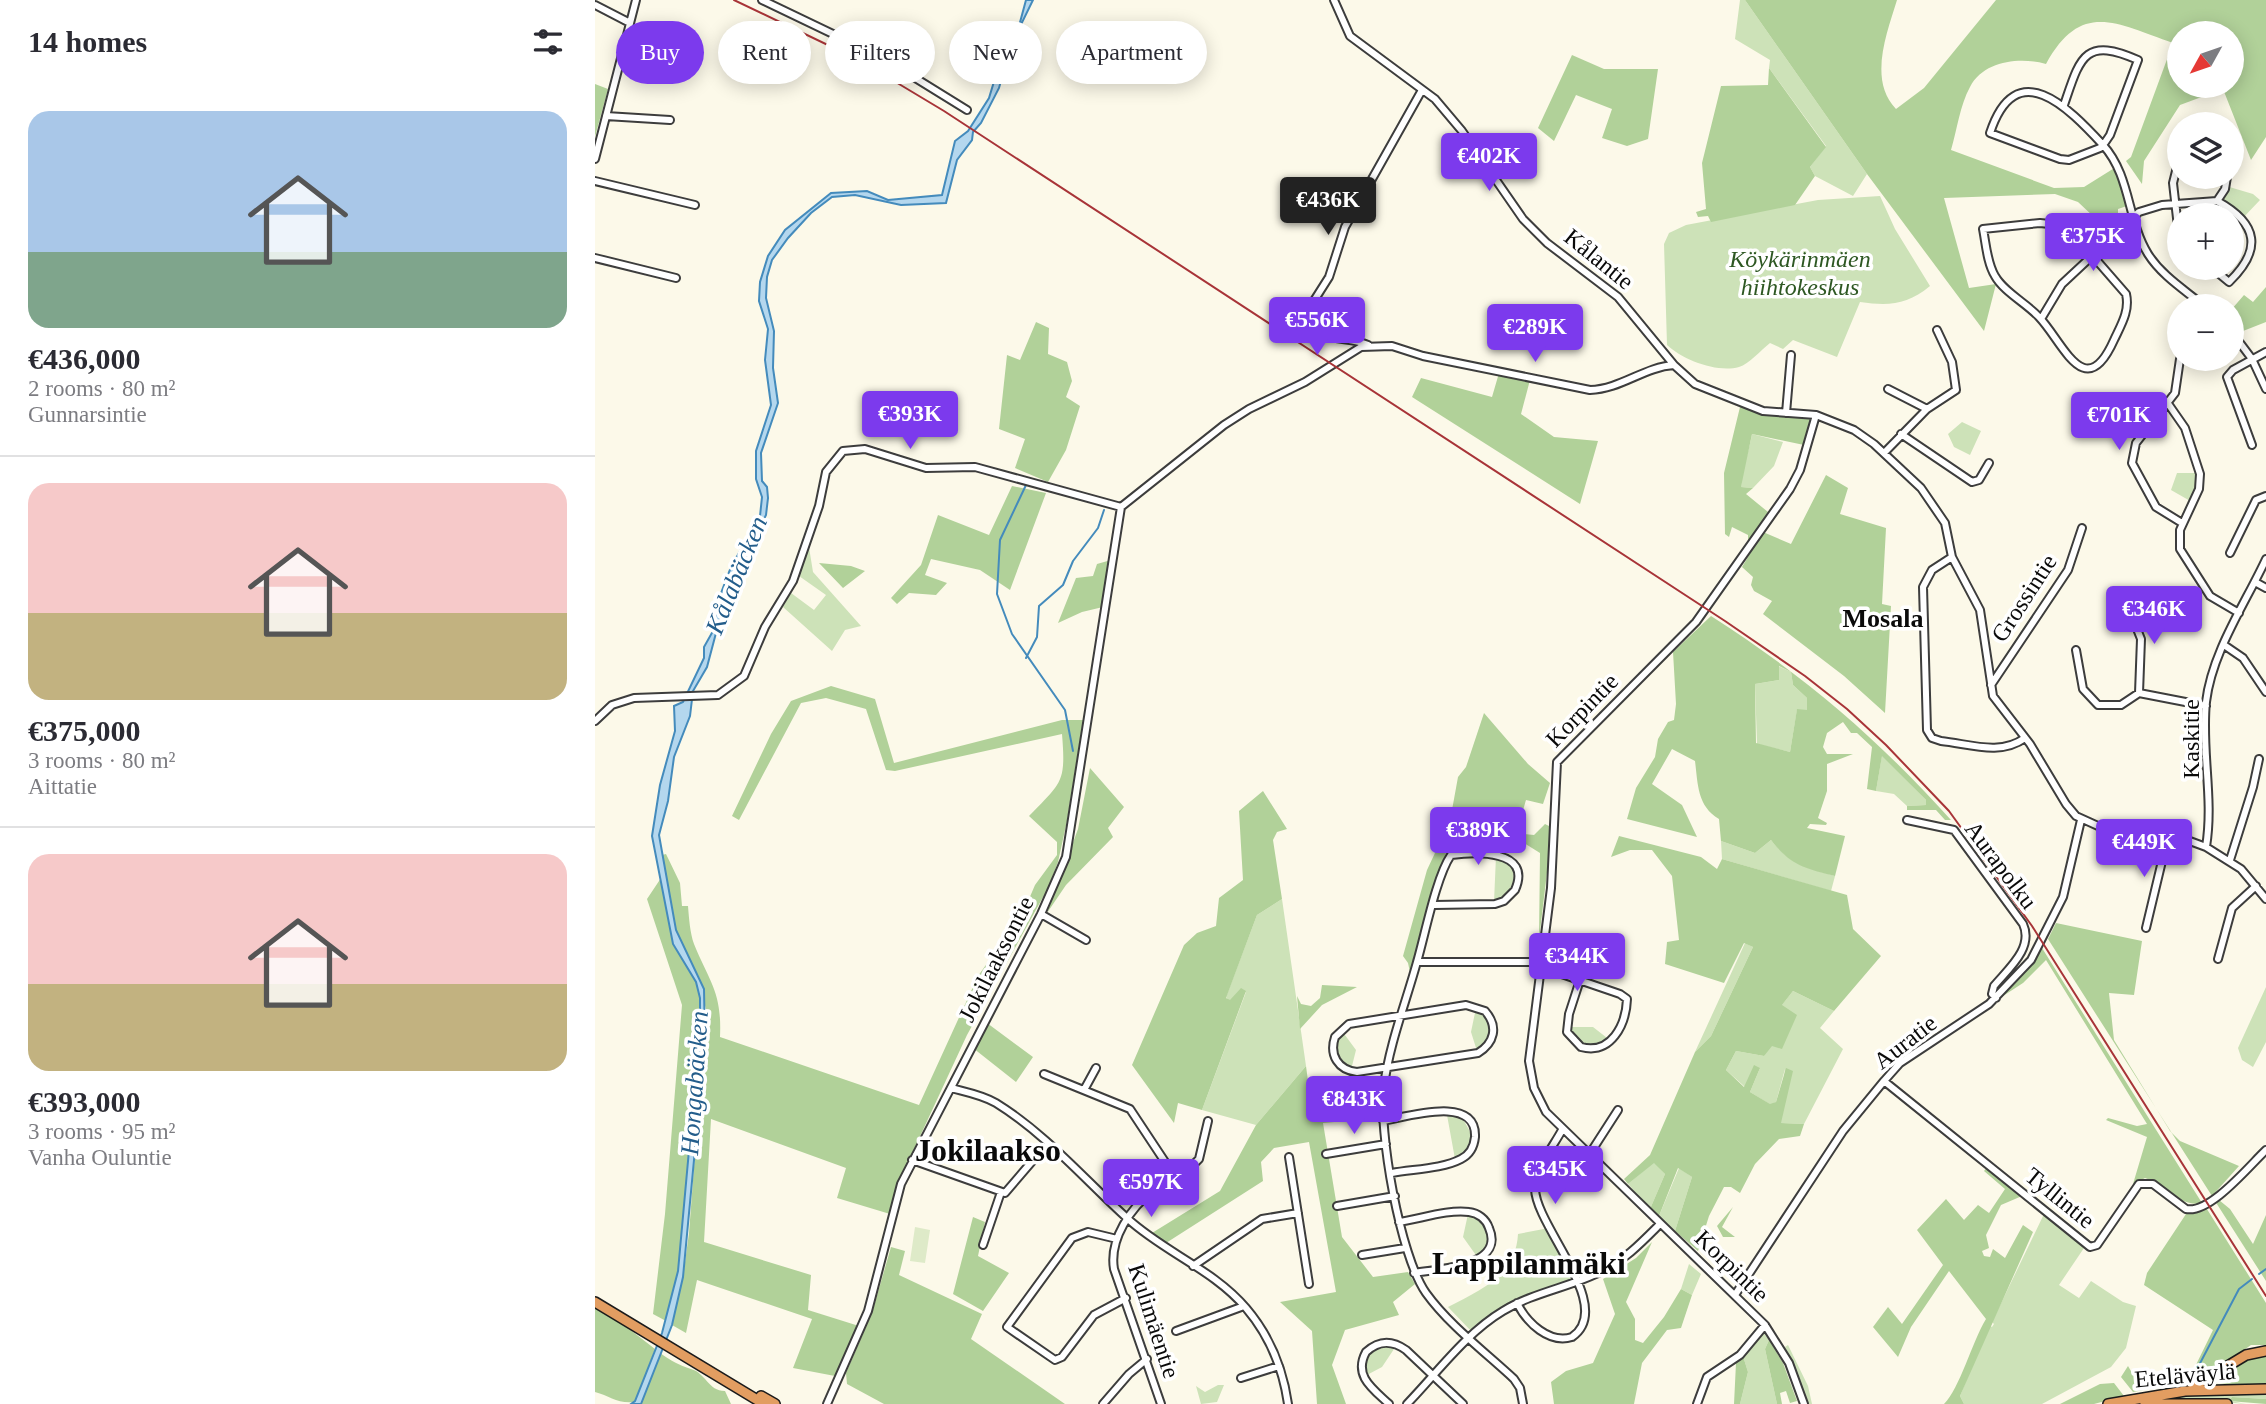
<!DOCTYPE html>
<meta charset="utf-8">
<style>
body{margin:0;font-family:Georgia,serif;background:#f2f2f3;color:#2b2b33;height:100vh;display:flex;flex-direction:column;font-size:26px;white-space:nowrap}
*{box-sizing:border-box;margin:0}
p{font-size:23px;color:#7c7c81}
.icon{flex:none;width:38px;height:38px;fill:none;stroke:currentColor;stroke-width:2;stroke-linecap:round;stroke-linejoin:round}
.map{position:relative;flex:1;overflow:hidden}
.details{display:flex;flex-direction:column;background:#fff;width:595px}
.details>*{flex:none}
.top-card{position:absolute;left:21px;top:21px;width:665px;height:63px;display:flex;gap:14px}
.needle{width:46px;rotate:230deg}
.fabs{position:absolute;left:1572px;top:21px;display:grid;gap:14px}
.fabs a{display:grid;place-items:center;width:77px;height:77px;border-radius:50%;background:#fff;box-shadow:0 4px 18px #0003;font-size:35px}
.price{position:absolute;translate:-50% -60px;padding:0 16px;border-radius:7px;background:#7c3aed;color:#fff;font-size:23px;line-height:46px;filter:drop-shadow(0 2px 4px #0008)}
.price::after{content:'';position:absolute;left:50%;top:42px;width:21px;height:16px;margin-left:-10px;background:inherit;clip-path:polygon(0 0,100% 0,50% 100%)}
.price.on{background:#222;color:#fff}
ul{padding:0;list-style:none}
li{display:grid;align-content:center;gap:14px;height:371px;padding:0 28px}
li+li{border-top:2px solid #e1e1e2}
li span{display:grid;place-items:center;height:217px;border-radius:21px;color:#555}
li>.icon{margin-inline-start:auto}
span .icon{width:126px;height:126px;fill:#fffc;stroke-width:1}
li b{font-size:30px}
h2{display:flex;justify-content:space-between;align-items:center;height:84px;padding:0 28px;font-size:30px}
.chip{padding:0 24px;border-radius:32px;background:#fff;box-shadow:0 4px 18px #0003;font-size:24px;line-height:63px}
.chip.on{background:#7c3aed;color:#fff}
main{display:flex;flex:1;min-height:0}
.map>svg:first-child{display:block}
.green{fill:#cde2b8}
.forest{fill:#b1d199;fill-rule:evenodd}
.pitch{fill:#deeac8}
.water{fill:#b4d7ee;stroke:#448bbc;stroke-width:2}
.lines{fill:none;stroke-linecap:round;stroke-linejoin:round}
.stream{stroke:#448bbc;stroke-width:2}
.minor-casing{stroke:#3d3d3d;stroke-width:10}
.highway-casing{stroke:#1b1b1b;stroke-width:12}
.minor{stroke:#fff;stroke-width:6}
.highway{stroke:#e29d61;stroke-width:9}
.rail{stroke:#a83438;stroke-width:2}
.labels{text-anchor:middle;stroke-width:7;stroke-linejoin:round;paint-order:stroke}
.street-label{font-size:24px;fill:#0a0a0a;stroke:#fff}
.park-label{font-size:24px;font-style:italic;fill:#2e5823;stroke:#fff}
.water-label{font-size:26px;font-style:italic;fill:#235d8b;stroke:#fff}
.neighbourhood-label{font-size:26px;font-weight:bold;fill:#0a0a0a;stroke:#fff}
.district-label{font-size:32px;font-weight:bold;fill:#0a0a0a;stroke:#fff}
</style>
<main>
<section class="details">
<h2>14 homes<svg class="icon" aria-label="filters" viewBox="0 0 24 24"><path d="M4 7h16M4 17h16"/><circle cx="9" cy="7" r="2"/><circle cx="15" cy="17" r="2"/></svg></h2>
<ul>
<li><span style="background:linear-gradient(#a9c7e8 65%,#7fa58c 0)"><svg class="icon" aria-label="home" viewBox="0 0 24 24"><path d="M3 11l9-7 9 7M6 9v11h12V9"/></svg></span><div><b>€436,000</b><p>2 rooms · 80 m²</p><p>Gunnarsintie</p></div></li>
<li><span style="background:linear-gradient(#f6c9c9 60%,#c2b280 0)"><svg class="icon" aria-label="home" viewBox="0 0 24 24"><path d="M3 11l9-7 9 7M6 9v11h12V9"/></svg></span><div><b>€375,000</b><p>3 rooms · 80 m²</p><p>Aittatie</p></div></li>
<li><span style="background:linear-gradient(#f6c9c9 60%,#c2b280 0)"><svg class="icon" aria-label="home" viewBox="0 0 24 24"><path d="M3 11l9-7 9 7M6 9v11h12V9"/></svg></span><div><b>€393,000</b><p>3 rooms · 95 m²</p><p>Vanha Ouluntie</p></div></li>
</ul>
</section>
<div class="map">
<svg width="1671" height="1404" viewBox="0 0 1671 1404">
<rect width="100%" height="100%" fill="#fcf9e9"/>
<!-- green -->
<path class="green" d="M1145,0h5l122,174 -14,22 -38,-20 -5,-9 16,-21 -57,-78 1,-8 -35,-21z
M1631,186l27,8 7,6 -19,20 -22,-21z
M1285,196l15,33 35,57c-23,19 -41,20 -70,16l-23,55 -44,-17 -10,9 -13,-6c-9,7 -21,21 -31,24 -22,6 -56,-7 -72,-22l-3,-101 5,-11 17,-8 132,-25z
M1367,422l19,9 -11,24 -16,-8 -6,-13z
M1157,434l31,8 -9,24 -21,22 -12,-1c1,-18 8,-36 11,-53z
M1582,473h23l-8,29 -21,-12z
M213,541l5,31 48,54 -16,4 -13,21 -49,-44 8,-14 23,17 12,-15 -27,-19z
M1183,666l13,6 2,13 14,13v13l-10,-1 -7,42 -33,-8 -2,-60 24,-4z
M1287,755l44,45v5l-19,1 -13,-12 -18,-3z
M1176,840c18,24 36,28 64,36l-4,15 -109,-32 -1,-18 34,12z
M901,856l14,9c9,17 2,31 -16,37z
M687,899l24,167 -50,59 -54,-15 44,-118 -17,9 -3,-4 31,-82z
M1150,943l8,4 -42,89 -16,16z
M1671,987v55l-13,25 -11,-7 -4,-12z
M1198,991l41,20 -14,17 23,21 -39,75 -24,-1 5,-54 -9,33 -5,3 -21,-13 10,-24 -15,19 -19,-17 10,-19 28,5 17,-50z
M881,1008c22,12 16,29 1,43l-6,-19z
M973,1027h25l18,14 -23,7 -12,-5z
M747,1031l14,19 -5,20 -15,-14 -1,-15z
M852,1115l16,4 10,18 -8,17 -10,5z
M1059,1162l11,12 -15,35 -22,-25z
M1084,1168l13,9 -17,54 -16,-15z
M873,1214c15,3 19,13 21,27l-11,17 -15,-21z
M1449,1214l40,34 -25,37 20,13 12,-17 32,21 13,4 -10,42 -15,19 -69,37h-78l-4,-8 29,-71 3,2 2,-3 -2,-2z
M954,1228l24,50 -2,3 -56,21 -43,30 -24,-25c33,-17 68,-32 70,-73z
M1094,1264l12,10 -9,21 -11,-6z
M1168,1332l6,8 -4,9 12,55h-37l8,-32 -5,-16z
M785,1345l16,1 -14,21 -17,9c-1,-16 1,-22 15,-31z
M1193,1345l20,41 4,18h-4l-23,-57z
M623,1385h6l-7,17 -16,2 -5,-18 9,6z
M1671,1393v6l-34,-2 -2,4 16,3 -55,-5 -44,2 43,-7z"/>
<!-- forest -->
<path class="forest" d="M1150,0h152c-10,33 -29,80 -1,109l28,-21 72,-88h270v137l-15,23 -28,-71 -43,16 -36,56 -2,23 -16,-23 5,-4 42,-114c-57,-20 -92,-43 -127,21 -25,-7 -62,-4 -76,23 -10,18 -13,43 -19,63l103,38 30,-1 32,-20 11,39 -9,3v16l-8,7 -32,-30 -23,-8 -111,4 25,90 27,-4 -12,47 -117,-157zM1584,33h52v53h-52z
M977,55l32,14h54l-10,70 -21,7 -25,-8 10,-29 -36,-14 -22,46 -16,-13z
M1174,68l57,79 -16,20 5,9 -20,29 -84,17 -3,-6 -10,1 -2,-5 10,-3 -4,-46 19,-77 47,-1z
M0,84l13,5 -13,48z
M1671,287v35l-28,11 -7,-7v-16l13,-15 9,7z
M441,322l13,6 -1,26 19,8 5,19 -6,16 14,9 -14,44 -18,32 -33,-14 10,-29 -26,-10 8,-74 13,5z
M904,373l31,7 -9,34 33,23 44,4 -18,63 -168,-107 9,-19 71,19z
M1145,407l35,9 36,1 -7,28 -52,-11 -11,53 12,1 -7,6 22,18 -20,31v-8l-16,-8 -3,10 -4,-3 -1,-61z
M1231,475l22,13 -8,26 46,14 -4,76 9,2 -6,107 -41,-37 -81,-62 9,-13 -18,-10 -3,-6 2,-8 -11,-10 21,-35 28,12z
M417,486l34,7 -36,97 -30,-20 -49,-11 -6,16 22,8 -11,12 -27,-2 -12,11 -6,-6 30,-33 17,-50 51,20z
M516,560l-8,47 -21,5 -24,11 18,-45 17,-2 4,-12z
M224,563l32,3 14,5 -22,17z
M1116,616c95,61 164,120 240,204h-6l-9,-10h-29v-4l19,-1v-5l-44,-44 -6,35 -9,-2 5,-42 -15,-14h-6l-8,-11 -16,11 -4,14 4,7h26l-26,10v27l-9,27 9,5 -1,2 -16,-1 -3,4 38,8 -10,40c-30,-8 -44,-10 -64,-36l-16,13 -34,-12 -2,-22c-22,-13 -21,-35 -24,-58l-23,-12 -20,35 30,21 15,32 -70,-18 9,-31 19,-31 3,-18 10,-17 6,-2 2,-16 -3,-52zM1184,666l12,6 2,13 14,13v12l-10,-1 -7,43 -34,-9 -1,-59 24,-4z
M236,686l44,13 19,64 168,-43h21l-16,101 -9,41 -10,26 -81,147 -71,153 -6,26 -53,-16 9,-30 -135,-49 -7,123 107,33 -3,35 51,16 -24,50 -42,-8 19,-49 -115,-39 -11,53 -14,-8 11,-48 6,-44 17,-223 -7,-33 -15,-25 -8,-22 -14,-75 4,-1 14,29 2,23h6c1,12 2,27 6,38 16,39 28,48 26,93l199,68 59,-129 45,-63 12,-28 22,-30v-13l-28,-26c33,-34 37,-33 33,-82l-167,37 -9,-1 -20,-61 -40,-11 -25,5 -62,117 -7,-4 39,-82 20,-33z
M889,713l44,51 22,19 -7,21 -17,-4 -7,24 4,10 11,1 11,-11 6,3 1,4 -13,108 1,-86 -34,-21 -53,-4 -42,149 -3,-14 -5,-7 24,-86 23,-49 8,-44 8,-10z
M495,768l34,39 -16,21 5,9 -47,48 -19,28 31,-84z
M668,791l24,38 -10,3 -4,8 9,59 -25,16 -31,83 4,2 11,-12 5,3 -44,119 -24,-7 -4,20 -42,-58 52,-120 13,-12 19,-7 3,-28 24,-18 -4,-69z
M1024,836l82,21 16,12 5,-10 125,36 6,34 28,27 -47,55 -41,-20 -11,14 15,10 -15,34 -10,-3 -8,10 -28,-5 -10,19 18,17 10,-22 6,3 -10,24 20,12 6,-2 10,-34 7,3 -12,52 23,1 -4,12 -21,3 -24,25 -15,29 -9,-6h-7l-15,29 -11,35 -23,-20 17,-54 -14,-9 -19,48 -9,-7 15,-35 -11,-11 -26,21 -4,-5 26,-24 45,-103 16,-16 42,-89 -9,-4 -20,40 -59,-19 2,-22 12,-2 -7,-64 -20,-26h-22l-19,7z
M66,878l12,66 23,38 4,16 -11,122 2,23 -13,128 -12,50 -13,-7 12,-100 17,-209 -35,-106z
M1461,923l86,18 -8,54 -25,-2 5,47 56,91 10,10 59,25 -27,30 -164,-257z
M1447,948l160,255c-22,5 -37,-19 -57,-25l-12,6 14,-47 -41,-17 2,-2 29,8 10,-2 -101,-164 -23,23 -23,15z
M727,985l35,2 -35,18 -22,24 -3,-33 4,8 10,2 9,-8z
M392,1023l46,34 -17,25 -43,-34z
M711,1066l2,15 26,15 19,-8 4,32 -34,3 19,114 31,40 35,-5 7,12 -22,18 6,13 -54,15 -13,35 14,39h-29l-5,-73 -32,-29 56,-10 -27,-150 -35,6 -13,14 2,19 -97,62 -14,-10 68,-42 36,-66z
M1392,1167l35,29 -21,9 -15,30 3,13 -7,3 2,5 6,1 3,-8 12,9 18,-33 10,7 -73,164 4,8h-20c16,-16 28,-62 42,-85l-37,-48 -38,56 -13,30 -25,-30 15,-20 14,17 41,-59 -26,-35 29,-31 18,21 14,-15 11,8 16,-24 -21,-18z
M1624,1200l11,9 23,35 13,-29v66l-51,-80z
M1610,1206l61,97v42h-15l-49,34 -69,13 -12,-15 7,-11 7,12 7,3 50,-8 21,-43 -69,-45 3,-12 41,-62z
M1138,1207l-11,20 13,10h-12l-6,-11z
M378,1217l12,5 -7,34 31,17 -26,38 -30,-17z
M1057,1242l-26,60 9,17v21l8,3 21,-26 17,-28 11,6 -11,33 -14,2 -25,33 -8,41h-80l-3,-22 15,-11 27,-8 22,-49 -12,-35 33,-21z
M296,1247l14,4 -6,24 83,39 -11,25 94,65h-181l-37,-20 -1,-11 26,-60z
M0,1308l33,20 27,21 -20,53c-18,2 -25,-6 -40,-10z
M1174,1340l14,23 14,38 -7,2 -4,-12 -6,2 2,11h-5l-12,-55z
M65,1353c11,8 19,12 31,16 15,4 17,22 34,22l6,13h-90z
M1658,1355h13v31l-50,-3z
M1148,1356l5,16 -8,32h-6l2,-41z
M1519,1383l10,13 -30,8h-34l40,-20z
M1637,1397l34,2v5l-37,-3z"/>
<!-- pitch -->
<path class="pitch" d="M320,1227l15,3 -5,33 -15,-2z"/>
<!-- water -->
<path class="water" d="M431,0h7l-22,45 -12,43 -18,35 -8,9 -1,8 -15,20 -11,43 -45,2 -46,-10 -23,2 -21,16 -23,25 -16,22 -5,17 -1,21 8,33 -1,37 5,35 -17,50 1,28 5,6 1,11 -2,17 -41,84 -18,68 -14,24 -3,25 -16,41 -6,44 -9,34 17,95 28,59 1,54 -22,234 -11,48 -31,79h-10l4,-3 27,-68 16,-62 22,-242v-31l-4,-16 -23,-38 -21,-108 8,-51 15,-54 -1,-25 9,-4 21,-44v-11l9,-16 5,-30 13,-34 29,-51 2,-19 -6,-18v-28l15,-46 -6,-45 3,-31 -9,-28 1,-19 8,-26 17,-26 46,-37 36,-2 21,9 54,-5 13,-54 13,-10 21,-33 17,-56 13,-16z"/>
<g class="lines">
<!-- stream -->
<path class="stream" d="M431,485l-26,55 -3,54 15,40 53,76 8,41
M431,658l11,-21 2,-31 24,-21 10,-24 25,-33 6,-18
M1664,1274l7,-5
M1576,1385v-7l21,-5 5,-4 42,-80 13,-10"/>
<defs>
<path id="minor" d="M167,0l121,58 84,52
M739,0l16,36 85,63 27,32 61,88 24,24 71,54 56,68 21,19 68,27 53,4 38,15 20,14 47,44 24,35 7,34 28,53 13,86 37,48 36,60 10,12 22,10 89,14 19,7 35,22 25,30
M0,5l35,18
M1469,105c16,-47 20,-69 74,-45l-28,75c-3,5 -6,9 -10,13l-31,12 -9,-1 -70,-26c26,-79 78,-26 113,12 28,31 24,75 45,109 14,22 37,36 56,52
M11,116l64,4
M0,159l41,-159
M1584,159l-6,24 6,53
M0,181l100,24
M1622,201l8,-12 2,-12
M1445,223l19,2 13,7 54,62c4,17 -5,31 -12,46 -29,65 -51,2 -75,-23 -13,-14 -35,-25 -44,-41 -8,-13 -9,-32 -12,-47z
M0,258l81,20
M1446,319l21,-35 77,-72 23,-7 55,-4c42,23 45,49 12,81l-17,-14
M1636,331l21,28 14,30
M773,345c-18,-9 -47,-2 -58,-21v-17l19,-30 16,-50 77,-137
M1585,359l-5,34 -39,50 -4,20 24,44 26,16
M1293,389l39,20
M1574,405l16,23 15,46 -1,15 -19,41v19l30,47 29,17
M1191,413l5,-58
M1306,434l71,48 7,-2 10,-17
M1657,445l-25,-68 6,-7 33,-18
M1289,453l43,-44 29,-19 -4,-28 -15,-32
M1635,553l26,-53 10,-4
M1357,557l-20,13 -9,17 4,143 5,8 9,3c29,3 59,15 84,-3
M1660,582l11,6
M1539,600l-1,19 8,20 -2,54
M1629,645l19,13 23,34
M1481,650l7,39 15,16h23l18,-12 67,13
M1396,685l77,-115 14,-42
M0,721l17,-16 22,-7 84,-3 26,-19 21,-49 28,-46 26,-75 7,-34 17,-21 22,-2 61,19 49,-1 146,40 103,-82 25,-16 56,-27 56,-35 31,-1 31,10 167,34c31,-1 54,-23 84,-25
M1312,820l47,10 69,94c11,24 -15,45 -29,62l-2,8 4,4
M1611,847c8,-49 -5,-96 0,-145 6,-50 39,-98 60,-143
M1635,860l23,-73 6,-28
M446,914l45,26
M1551,928l22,-92
M1623,959l14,-51 24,-22
M822,962c8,-27 19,-85 34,-107 24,-3 82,-6 64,35l-11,11 -9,3 -61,1
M946,967l79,27 7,5c-1,26 -16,56 -46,48l-14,-15 2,-18 11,-34
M871,1005l19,6c14,16 9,32 -7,42l-121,19c-19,-2 -28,-17 -22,-35l14,-13z
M449,1074l86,35 45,68
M1289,1081l206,166 7,-2 42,-61h14l33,25c24,5 63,-43 80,-59
M356,1088c15,4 32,7 45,15 50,31 89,77 132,116 36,33 86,51 118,89 23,27 37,61 42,96
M489,1090l12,-22
M788,1121c24,-4 94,-27 92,16 -1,10 -6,18 -14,22 -19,10 -48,10 -69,14
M731,1154l60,-10
M994,1155l29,-45
M694,1157l20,127
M317,1160l93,33 42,-49
M742,1206l58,-10
M804,1222c21,-3 49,-13 70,-10 9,1 17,7 20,16 17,39 -52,41 -75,45
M522,1239l-29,-7 -16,6 -65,89 48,33 7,-3 32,-42 32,-17
M388,1245l18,-53
M767,1255l43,-7
M598,1266l69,-47 36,-6
M1140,1295l108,-164 41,-50 16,-18 89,-59 42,-44 32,-63 18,-77
M922,1303c10,20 32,41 55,34 44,-30 -36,-110 -37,-148 -1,-19 18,-42 27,-59
M581,1331l68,-25
M646,1378l38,-12
M232,1404l41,-93 33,-127 140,-270 25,-57 55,-350
M508,1404l26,-30 18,-15
M566,1404l-47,-135c-5,-30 17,-62 40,-79 15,-11 34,-18 45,-31l9,-38
M794,1404c-16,-15 -36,-28 -23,-52 13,-12 26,-12 40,-2l57,54
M812,1404c30,-31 59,-71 96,-93 31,-19 68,-24 99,-40 23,-11 40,-29 58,-47
M928,1404l-3,-16 -6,-9c-29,-27 -65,-54 -88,-86 -26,-37 -48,-162 -42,-207 5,-41 22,-84 33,-124h125
M1102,1404l10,-27 33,-22 25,-30
M1209,1404l-15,-41 -24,-38 -219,-213 -12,-24 -5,-27 22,-173 6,-126 139,-140 94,-133 10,-19 16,-55"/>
<path id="highway" d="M0,1302l169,102
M1598,1387l53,-32 20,-4
M166,1396l14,8
M1513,1404l77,-13 81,-2
M1550,1404h82"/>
</defs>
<!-- minor casing -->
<use href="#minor" class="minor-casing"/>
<!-- highway casing -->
<use href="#highway" class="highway-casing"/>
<!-- minor -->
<use href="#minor" class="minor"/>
<!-- highway -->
<use href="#highway" class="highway"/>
<!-- rail -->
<path class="rail" d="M139,0l125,60 85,51 781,510 80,55 42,33 39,36 63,66 83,115 234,370"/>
</g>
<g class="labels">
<!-- street labels -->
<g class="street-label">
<text transform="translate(1004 259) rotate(39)" y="8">Kålantie</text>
<text transform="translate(1429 598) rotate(-57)" y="8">Grossintie</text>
<text transform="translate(987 710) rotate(-46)" y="8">Korpintie</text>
<text transform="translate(1596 739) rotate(-90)" y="8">Kaskitie</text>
<text transform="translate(1406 865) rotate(53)" y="8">Aurapolku</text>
<text transform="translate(401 959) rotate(-63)" y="8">Jokilaaksontie</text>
<text transform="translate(1310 1042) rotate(-38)" y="8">Auratie</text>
<text transform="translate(1465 1198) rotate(39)" y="8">Tyllintie</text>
<text transform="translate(1137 1266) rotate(44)" y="8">Korpintie</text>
<text transform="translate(559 1321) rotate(72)" y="8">Kulimäentie</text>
<text transform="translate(1590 1375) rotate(-5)" y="8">Eteläväylä</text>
</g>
<!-- park labels -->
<g class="park-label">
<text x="1205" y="267">Köykärinmäen<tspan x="1205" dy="28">hiihtokeskus</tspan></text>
</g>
<!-- water labels -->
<g class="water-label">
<text transform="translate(141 575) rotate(-68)" y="9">Kålabäcken</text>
<text transform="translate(99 1083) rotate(-86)" y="9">Hongabäcken</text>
</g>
<!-- neighbourhood labels -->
<g class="neighbourhood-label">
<text x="1288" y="627">Mosala</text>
</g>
<!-- district labels -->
<g class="district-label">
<text x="393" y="1161">Jokilaakso</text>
<text x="934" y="1274">Lappilanmäki</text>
</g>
</g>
</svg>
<div class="fabs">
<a><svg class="needle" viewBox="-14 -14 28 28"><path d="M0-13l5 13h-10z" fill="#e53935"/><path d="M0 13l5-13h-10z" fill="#7c7c81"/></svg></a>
<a><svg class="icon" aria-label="layers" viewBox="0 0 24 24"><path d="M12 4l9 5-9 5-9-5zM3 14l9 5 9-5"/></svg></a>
<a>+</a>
<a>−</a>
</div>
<b class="price" style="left:894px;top:193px">€402K</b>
<b class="price on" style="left:733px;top:237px">€436K</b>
<b class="price" style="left:1498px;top:273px">€375K</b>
<b class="price" style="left:722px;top:357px">€556K</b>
<b class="price" style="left:940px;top:364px">€289K</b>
<b class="price" style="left:315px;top:451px">€393K</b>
<b class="price" style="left:1524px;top:452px">€701K</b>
<b class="price" style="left:1559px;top:646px">€346K</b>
<b class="price" style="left:883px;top:867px">€389K</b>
<b class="price" style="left:1549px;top:879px">€449K</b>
<b class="price" style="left:982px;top:993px">€344K</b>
<b class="price" style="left:759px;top:1136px">€843K</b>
<b class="price" style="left:960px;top:1206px">€345K</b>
<b class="price" style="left:556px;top:1219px">€597K</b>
<div class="top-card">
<a class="chip on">Buy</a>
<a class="chip">Rent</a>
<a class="chip">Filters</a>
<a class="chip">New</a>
<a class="chip">Apartment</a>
</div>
</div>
</main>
